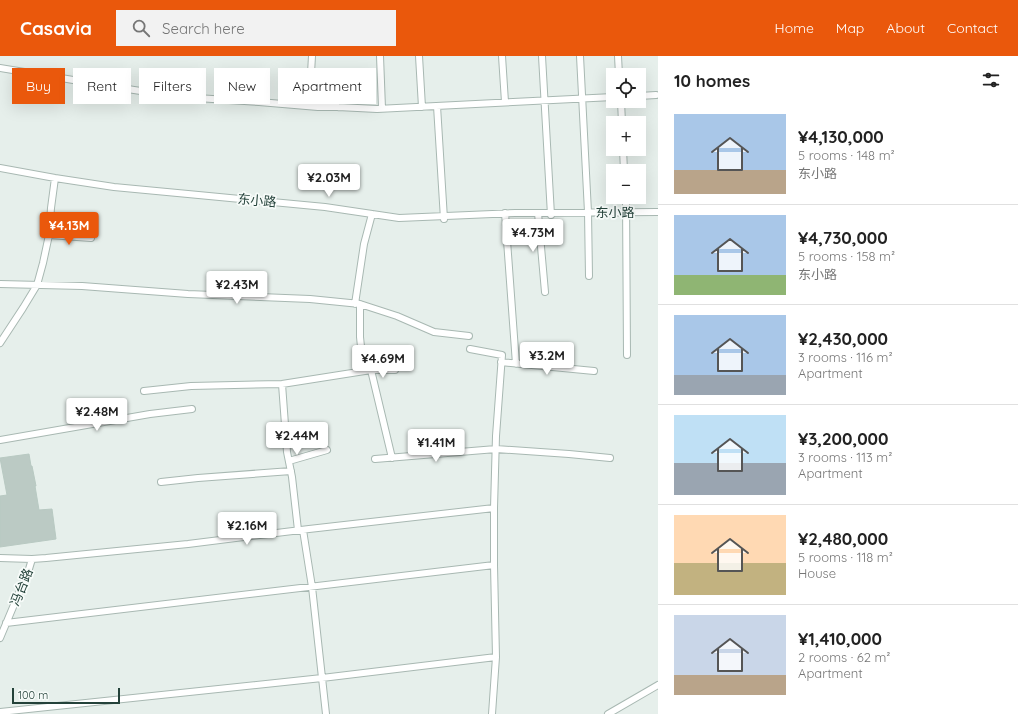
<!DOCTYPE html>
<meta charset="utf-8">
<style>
body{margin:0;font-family:Quicksand,"Noto Sans SC",sans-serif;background:#f2f2f2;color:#222;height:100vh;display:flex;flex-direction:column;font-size:15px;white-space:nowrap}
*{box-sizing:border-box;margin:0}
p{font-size:13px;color:#767676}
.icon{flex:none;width:22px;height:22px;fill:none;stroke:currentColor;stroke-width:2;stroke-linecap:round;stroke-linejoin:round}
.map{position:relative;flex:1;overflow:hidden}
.details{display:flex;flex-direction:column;background:#fff;width:360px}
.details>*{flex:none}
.banner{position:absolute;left:12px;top:12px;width:380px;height:36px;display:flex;gap:8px}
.controls{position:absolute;left:606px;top:12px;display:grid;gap:8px}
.controls a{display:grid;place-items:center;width:40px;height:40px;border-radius:0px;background:#fff;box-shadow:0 4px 16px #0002;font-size:20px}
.scale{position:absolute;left:12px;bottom:10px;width:108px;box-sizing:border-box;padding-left:4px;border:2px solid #24423a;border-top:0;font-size:11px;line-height:14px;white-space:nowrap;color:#24423a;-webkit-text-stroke:3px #f7fbf9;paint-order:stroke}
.price{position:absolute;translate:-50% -34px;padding:0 9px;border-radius:4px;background:#fff;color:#222;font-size:13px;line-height:26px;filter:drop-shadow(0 1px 2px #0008)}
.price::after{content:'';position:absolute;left:50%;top:24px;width:12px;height:9px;margin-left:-6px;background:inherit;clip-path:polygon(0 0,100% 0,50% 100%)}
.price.selected{background:#ea580c;color:#fff}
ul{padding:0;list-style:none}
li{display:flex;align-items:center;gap:12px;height:100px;padding:0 16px}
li+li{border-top:1px solid #e0e0e0}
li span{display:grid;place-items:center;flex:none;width:112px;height:80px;border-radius:0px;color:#555}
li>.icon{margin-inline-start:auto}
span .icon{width:48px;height:48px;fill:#fffc;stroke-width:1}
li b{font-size:17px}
h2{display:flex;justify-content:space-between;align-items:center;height:48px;padding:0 16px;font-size:17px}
.pill{padding:0 14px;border-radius:0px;background:#fff;box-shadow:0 4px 16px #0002;font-size:14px;line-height:36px}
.pill.selected{background:#ea580c;color:#fff}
header{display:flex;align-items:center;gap:24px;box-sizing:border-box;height:56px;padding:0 20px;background:#ea580c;color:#fff}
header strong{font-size:19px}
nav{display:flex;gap:22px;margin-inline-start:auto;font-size:14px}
.search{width:280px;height:36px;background:#f2f2f2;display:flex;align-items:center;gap:10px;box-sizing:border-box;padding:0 14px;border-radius:0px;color:#767676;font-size:15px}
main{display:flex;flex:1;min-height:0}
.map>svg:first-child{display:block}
.building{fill:#bbcac4;stroke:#b8c9c2}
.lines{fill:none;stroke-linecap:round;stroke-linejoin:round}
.minor-casing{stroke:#a8b8b2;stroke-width:8}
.minor{stroke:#fff;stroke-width:6}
.labels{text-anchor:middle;stroke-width:3.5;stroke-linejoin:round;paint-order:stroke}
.street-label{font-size:13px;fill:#24423a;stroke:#f7fbf9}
</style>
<header>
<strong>Casavia</strong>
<div class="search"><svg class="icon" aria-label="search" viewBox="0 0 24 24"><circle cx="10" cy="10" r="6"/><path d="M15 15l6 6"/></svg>Search here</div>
<nav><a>Home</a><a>Map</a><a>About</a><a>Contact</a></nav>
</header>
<main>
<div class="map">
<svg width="658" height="658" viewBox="0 0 658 658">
<rect width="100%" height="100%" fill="#e6efeb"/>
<!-- building -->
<path class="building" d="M29,398l2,12h1l4,20h-1l4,24 13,-1 4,30 -56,8v-51l7,-1 -7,-37z"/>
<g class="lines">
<defs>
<path id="minor" d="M312,0l-2,34 28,17
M380,0l2,52
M419,0l3,51
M502,0l3,46
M542,0l9,159
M580,0l8,156 1,64
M618,0l1,19
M0,12l134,22 47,7 78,5 59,5h20l39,2 236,-12
M639,40l17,-1
M621,45l1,22
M437,50l7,113
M623,93l1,22
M0,112l55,10 59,9 74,7 137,13 74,11 116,-5 143,-1
M626,141l1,158
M505,157l11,151
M538,157l7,79
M49,179l42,3
M0,228l82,2 106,8 122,5 50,5 37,12 37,16 35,4
M355,248l9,-60 8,-30
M360,248v33l2,19 9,14 21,88
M0,287l23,-35 14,-23 6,-22 6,-28 2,-27 4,-30
M470,293l32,6 -6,81 -2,72v57l2,92 -4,57
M501,306l93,9
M282,328l5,68 5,25 6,53
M144,335l47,-5 91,-2 89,-14h24
M0,384l150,-26 42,-5
M375,403l121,-10 73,5 41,4
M289,405l38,-11
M161,426l37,-4 93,-7
M303,474l9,57 14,127
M0,502l32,1 14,-1 142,-14 121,-15 185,-21
M6,567l488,-58
M0,582l29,-69 3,-10
M0,656l322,-34 174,-21
M608,658l50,-29"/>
</defs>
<!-- minor casing -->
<use href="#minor" class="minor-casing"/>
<!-- minor -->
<use href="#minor" class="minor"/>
</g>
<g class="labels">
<!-- street labels -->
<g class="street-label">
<text transform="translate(257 144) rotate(5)" y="5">东小路</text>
<text x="615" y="161">东小路</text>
<text transform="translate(21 531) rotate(-68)" y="5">冯台路</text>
</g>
</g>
</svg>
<div class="controls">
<a><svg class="icon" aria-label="locate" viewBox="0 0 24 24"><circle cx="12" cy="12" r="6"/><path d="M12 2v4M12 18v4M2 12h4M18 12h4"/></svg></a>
<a>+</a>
<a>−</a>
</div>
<div class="scale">100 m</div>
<b class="price" style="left:329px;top:142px">¥2.03M</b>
<b class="price selected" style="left:69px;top:190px">¥4.13M</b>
<b class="price" style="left:533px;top:197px">¥4.73M</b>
<b class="price" style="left:237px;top:249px">¥2.43M</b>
<b class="price" style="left:547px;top:320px">¥3.2M</b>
<b class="price" style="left:383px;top:323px">¥4.69M</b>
<b class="price" style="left:97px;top:376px">¥2.48M</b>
<b class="price" style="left:297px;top:400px">¥2.44M</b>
<b class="price" style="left:436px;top:407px">¥1.41M</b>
<b class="price" style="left:247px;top:490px">¥2.16M</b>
<div class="banner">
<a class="pill selected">Buy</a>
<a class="pill">Rent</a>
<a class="pill">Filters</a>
<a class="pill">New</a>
<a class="pill">Apartment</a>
</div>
</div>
<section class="details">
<h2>10 homes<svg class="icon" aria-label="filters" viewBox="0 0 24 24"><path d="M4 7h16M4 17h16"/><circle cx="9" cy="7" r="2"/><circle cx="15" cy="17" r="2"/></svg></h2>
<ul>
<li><span style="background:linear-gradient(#a9c7e8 70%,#b9a48a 0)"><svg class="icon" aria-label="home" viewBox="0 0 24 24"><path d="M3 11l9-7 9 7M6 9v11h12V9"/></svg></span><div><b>¥4,130,000</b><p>5 rooms · 148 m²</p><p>东小路</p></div></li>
<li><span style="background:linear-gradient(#a9c7e8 75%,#8fb573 0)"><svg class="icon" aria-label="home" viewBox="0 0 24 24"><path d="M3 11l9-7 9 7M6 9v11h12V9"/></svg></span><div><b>¥4,730,000</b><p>5 rooms · 158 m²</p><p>东小路</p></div></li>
<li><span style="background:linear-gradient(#a9c7e8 75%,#9aa5b1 0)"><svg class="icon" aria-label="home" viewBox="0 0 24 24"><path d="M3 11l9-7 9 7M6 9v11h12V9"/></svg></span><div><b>¥2,430,000</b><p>3 rooms · 116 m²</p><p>Apartment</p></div></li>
<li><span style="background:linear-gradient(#bfe0f5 60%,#9aa5b1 0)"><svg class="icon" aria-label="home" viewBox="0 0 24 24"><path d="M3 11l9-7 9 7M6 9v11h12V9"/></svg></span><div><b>¥3,200,000</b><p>3 rooms · 113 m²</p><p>Apartment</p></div></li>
<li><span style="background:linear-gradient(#ffd9b3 60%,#c2b280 0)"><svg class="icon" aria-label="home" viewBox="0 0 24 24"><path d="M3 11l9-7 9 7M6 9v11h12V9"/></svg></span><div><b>¥2,480,000</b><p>5 rooms · 118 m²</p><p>House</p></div></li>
<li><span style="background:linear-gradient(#c9d6e8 75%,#b9a48a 0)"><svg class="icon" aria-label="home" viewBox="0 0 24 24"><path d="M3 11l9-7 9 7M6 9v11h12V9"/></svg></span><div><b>¥1,410,000</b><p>2 rooms · 62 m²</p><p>Apartment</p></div></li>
</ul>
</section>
</main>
